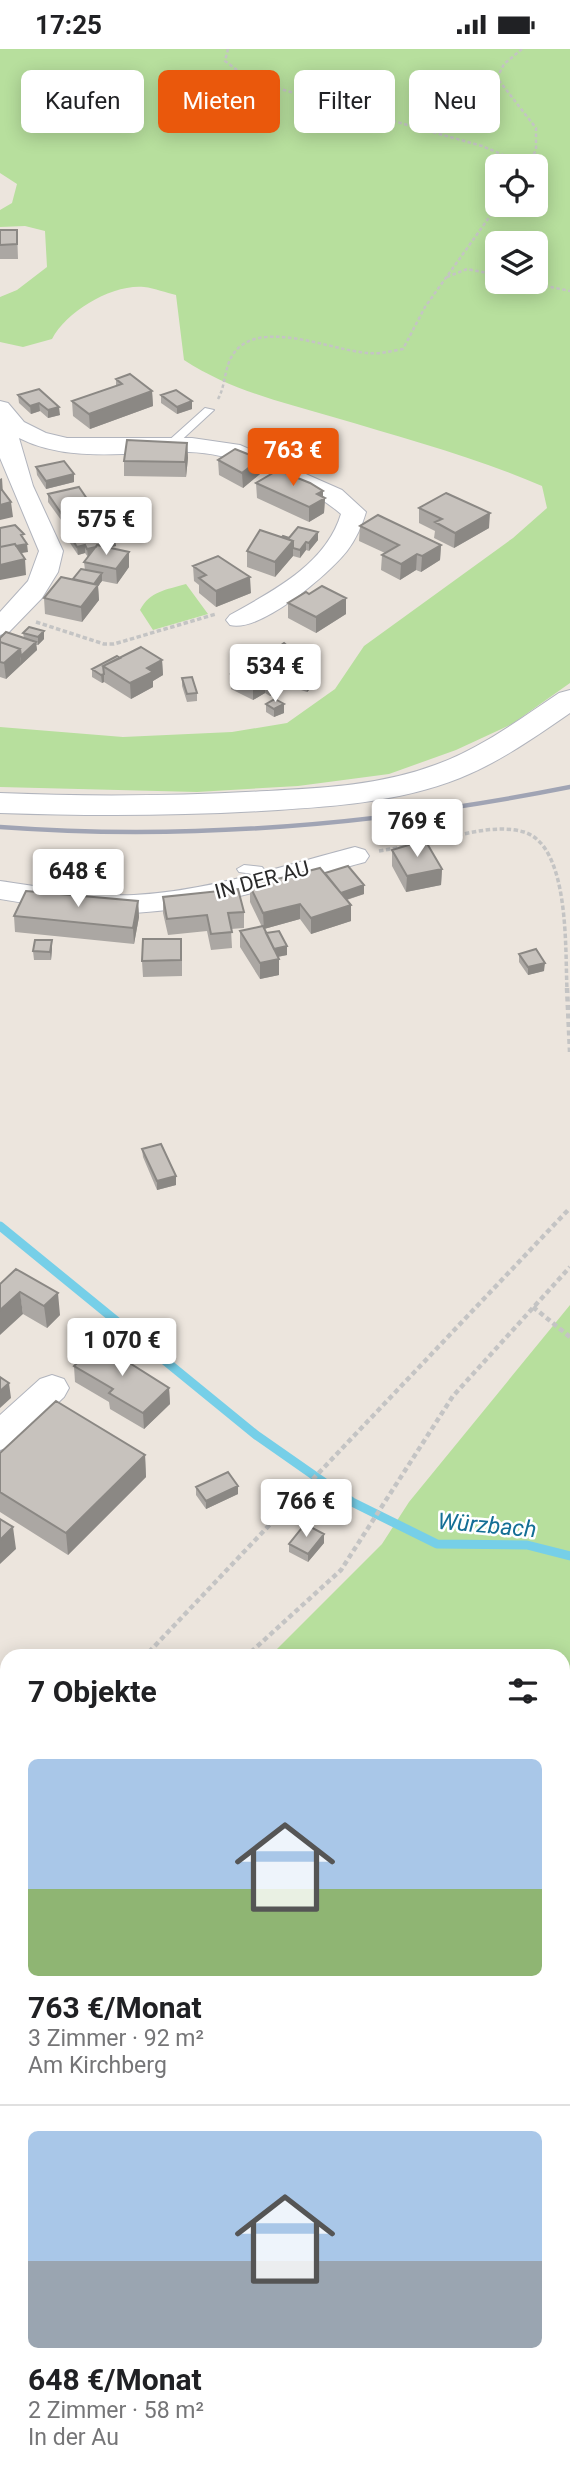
<!DOCTYPE html>
<html lang="de">
<meta charset="utf-8">
<style>
body{margin:0;font-family:Roboto,sans-serif;background:#f6f6f6;color:#202124;height:100vh;display:flex;flex-direction:column;font-size:26px;white-space:nowrap}
*{box-sizing:border-box;margin:0}
p{font-size:23px;color:#757577}
.icon{flex:none;width:38px;height:38px;fill:none;stroke:currentColor;stroke-width:2;stroke-linecap:round;stroke-linejoin:round}
.map{position:relative;flex:1;overflow:hidden}
.drawer{position:absolute;left:0px;top:1600px;width:570px;height:842px;display:flex;flex-direction:column;background:#fff;border-radius:21px 21px 0 0;box-shadow:0 4px 18px #0003}
.drawer>*{flex:none}
.top-card{position:absolute;left:21px;top:21px;width:528px;height:63px;display:flex;gap:14px}
.tools{position:absolute;left:485px;top:105px;display:grid;gap:14px}
.tools a{display:grid;place-items:center;width:63px;height:63px;border-radius:10px;background:#fff;box-shadow:0 4px 18px #0003;font-size:35px}
.price{position:absolute;translate:-50% -60px;padding:0 16px;border-radius:7px;background:#fff;color:#222;font-size:23px;line-height:46px;filter:drop-shadow(0 2px 4px #0008)}
.price::after{content:'';position:absolute;left:50%;top:42px;width:21px;height:16px;margin-left:-10px;background:inherit;clip-path:polygon(0 0,100% 0,50% 100%)}
.price.active{background:#ea580c;color:#fff}
ul{padding:0;list-style:none}
li{display:grid;align-content:center;gap:14px;height:371px;padding:0 28px}
li+li{border-top:2px solid #e0e0e0}
li span{display:grid;place-items:center;height:217px;border-radius:10px;color:#555}
li>.icon{margin-inline-start:auto}
span .icon{width:126px;height:126px;fill:#fffc;stroke-width:1}
li b{font-size:30px}
h2{display:flex;justify-content:space-between;align-items:center;height:84px;padding:0 28px;font-size:30px}
.chip{padding:0 24px;border-radius:10px;background:#fff;box-shadow:0 4px 18px #0003;font-size:24px;line-height:63px}
.chip.active{background:#ea580c;color:#fff}
.status{display:flex;justify-content:space-between;align-items:center;height:49px;padding:0 35px;background:#fff;direction:ltr}
.status svg{height:19px;fill:currentColor}
.map>svg:first-child{display:block}
.green{fill:#b7df9d;fill-rule:evenodd}
.lines{fill:none;stroke-linecap:round;stroke-linejoin:round}
.stream{stroke:#76cfe8;stroke-width:9}
.service-casing{stroke:#b1b4bd;stroke-width:2}
.minor-casing{stroke:#b1b4bd;stroke-width:2}
.secondary-casing{stroke:#b1b4bd;stroke-width:2}
.path-far3{stroke:#c4c4c4;stroke-width:2.5;stroke-dasharray:3.5 2.5;stroke-linecap:butt}
.path-far2{stroke:#c4c4c4;stroke-width:3.5;stroke-dasharray:4.5 2.5;stroke-linecap:butt}
.path-far1{stroke:#c4c4c4;stroke-width:4.5;stroke-dasharray:5 3.5;stroke-linecap:butt}
.path{stroke:#c4c4c4;stroke-width:5;stroke-dasharray:7 4.5;stroke-linecap:butt}
.service{fill:#fff;fill-rule:evenodd}
.minor{fill:#fff;fill-rule:evenodd}
.secondary{fill:#fff;fill-rule:evenodd}
.rail{stroke:#a0a4b4;stroke-width:4.5}
.wall{fill:#aba7a3}
.shaded-wall{fill:#8b8884}
.building{fill:#c7c2bd;stroke:#8b8884;stroke-width:2}
.labels{text-anchor:middle;stroke-width:5;stroke-linejoin:round;paint-order:stroke}
.street-label{font-size:21px;fill:#2b2b2b;stroke:#fff}
.water-label{font-size:23px;font-style:italic;fill:#146f95;stroke:#fff}
</style>
<div class="status"><b>17:25</b><svg viewBox="0 0 49 12"><path d="M0 12V9h3v3zM5 12V6h3v6zM10 12V3h3v9zM15 12V0h3v12zM26 1h20v11H26zM47 4h2v5h-2z"/></svg></div>
<div class="map">
<svg width="570" height="2441" viewBox="0 0 570 2441">
<rect width="100%" height="100%" fill="#ece5dd"/>
<!-- green -->
<path class="green" d="M0,0h570v634l-58,41 -56,26 -67,24 -91,12 -101,6 -197,-5v-60l123,10 109,-5 55,-9 48,-34 29,-43 149,-108 34,-30 -5,-22c-68,-29 -138,-48 -209,-69 -52,-15 -103,-27 -149,-57l-8,-65c-10,-2 -21,-7 -32,-8 -32,-3 -77,24 -92,52l-29,8 -23,-5v-45l17,-7 30,-23 -2,-36 -20,-5 -25,1v-17l12,-7 5,-19 -17,-11zM497,117h39v39h-39zM497,194h39v39h-39z
M186,535l22,30 -55,16 -13,-20c10,-19 26,-20 46,-26z
M570,1256v1185h-570v-562l7,-7v562h557v-828h-293l111,-111 27,-42z"/>
<g class="lines">
<!-- stream -->
<path class="stream" d="M0,1177l256,209 96,67 85,42 90,1 43,11"/>
<defs>
<path id="service" d="M205,359l9,2 -40,37h-8v-4z
M244,816l18,2 10,12 -7,4 -12,-9 -14,-2 -2,-3z"/>
<path id="minor" d="M0,352l8,2 16,19 22,11 21,5h125l48,7 102,45 24,22c-4,14 -10,27 -19,39 -19,24 -87,82 -117,74l-4,-5 4,-5c43,-24 96,-51 111,-101 -36,-31 -104,-61 -152,-62 -56,-1 -119,12 -170,-14l14,48 30,65 -5,21 -16,26 -33,34 -9,3v-23l28,-31 11,-30 -39,-93z
M355,798l10,3 4,6 -4,6c-76,20 -152,47 -231,51 -45,2 -90,-7 -134,-14v-18c44,6 89,16 134,14 75,-4 148,-29 221,-48z
M52,1326l12,4 5,9 -5,9 -52,49 -12,4v-35l40,-36z"/>
<path id="secondary" d="M570,641v23c-35,24 -70,49 -110,65 -63,25 -132,29 -199,33 -87,5 -174,5 -261,2v-20c89,4 178,3 267,-2 56,-3 115,-6 168,-26 45,-16 85,-46 124,-72z"/>
</defs>
<!-- service casing -->
<use href="#service" class="service-casing"/>
<!-- minor casing -->
<use href="#minor" class="minor-casing"/>
<!-- secondary casing -->
<use href="#secondary" class="secondary-casing"/>
<!-- path-far3 -->
<path class="path-far3" d="M228,0l-3,12 27,20 230,65 45,19
M522,0l-18,15 -7,14 39,50v22l-9,16
M447,228l20,-8 30,6
M527,233l43,9
M218,350c8,-14 6,-33 16,-46 24,-34 93,-5 126,-1 15,3 28,0 43,-3l22,-42 73,-102"/>
<!-- path-far2 -->
<path class="path-far2" d="M36,573l68,22h10l102,-30
M424,794c31,-6 69,-20 100,-11 46,14 41,118 43,157
M379,802l29,-5"/>
<!-- path-far1 -->
<path class="path-far1" d="M567,939l3,64
M533,1258l37,30
M149,1603l421,-444
M251,1603l90,-82 112,-174 117,-129"/>
<!-- path -->
<path class="path" d="M147,1606l4,-4
M248,1606l5,-4
M0,1763l7,-7
M0,1840l7,-8
M0,2035l7,7
M564,2336l6,3"/>
<!-- service -->
<use href="#service" class="service"/>
<!-- minor -->
<use href="#minor" class="minor"/>
<!-- secondary -->
<use href="#secondary" class="secondary"/>
<!-- rail -->
<path class="rail" d="M0,778c190,14 384,-3 570,-40"/>
</g>
<!-- wall -->
<path class="wall" d="M0,181h17l1,29h-18z
M116,330l36,12 1,15 -63,23 -17,-13 -1,-15 44,-15z
M39,340l21,26 -12,3 -8,-7 -9,3 -12,-11 -1,-8z
M161,346l31,6v8l-15,5 -16,-11z
M187,394l1,15 -2,19 -62,-1v-15z
M218,411l42,14 -17,14 -24,-13z
M36,418l38,7v8l-28,7 -9,-14z
M256,434l67,14 2,1 -1,15 -15,9 -52,-24z
M48,445l46,15 14,2v8l-5,2 13,25 -7,2 20,4v15l-12,17 -15,-3 -4,5 1,14 -17,22 -37,-8 -1,-16 29,-19 12,-9 -1,-8 4,-5 -3,-4 -7,2 -14,-21v-8l25,-5 -2,-2 -23,5 -16,-22z
M419,459l70,20 -35,20 -20,-10 1,-7 -16,-8z
M360,477l81,19 -1,15 -19,12 -5,-2 -16,10 -19,-10 1,-15 3,-2 -26,-12z
M282,488l36,3 -9,11 -3,-1 -6,8 -7,-2 -18,21 -28,-10v-16z
M193,517l58,27 -35,14 -17,-14v-8l-5,-4z
M346,549v16l-30,19 -28,-15v-15z
M44,582v8l-6,6h-2l1,5 -31,29 -6,-2v-39h24l-1,-5z
M273,602l27,6v8l-9,6v11l-21,14 -5,-3 -12,7 -22,-11v-15z
M120,609l42,2 1,15 -10,6v6l-22,12 -27,-17 -2,1 -10,-6v-8z
M182,629l15,15v8l-10,1 -5,-16z
M298,632l15,5 -6,6 -9,-3z
M266,655l18,9 -10,4 -8,-5z
M392,801l50,19 -1,16 -35,7 -14,-26z
M325,824l39,12v9l-17,6 4,21 -40,13 -11,-15 -36,10 2,4 21,22 -9,2 1,2v16l-19,4 -20,-32v-16l22,-4 -12,-25v-16z
M163,848l81,15v16l-13,1 1,19 -21,2 -4,-19 -39,4 -5,-22z
M138,852l1,16 -5,27 -119,-12 -1,-16z
M52,900l-1,11h-17l-1,-9z
M519,905l25,17 -16,4 -9,-13z
M182,906v21l-39,1 -1,-16z
M142,1100l34,36 -19,5 -14,-33z
M16,1220l44,46 -13,13 -24,-14z
M74,1317l95,22 1,16 -26,25 -34,-20 -1,-7 -34,-20z
M0,1404l145,2 1,22 -78,78 -68,-43z
M238,1437v8l-32,15 -10,-14v-8z
M324,1485v9l-16,19 -19,-10v-8z"/>
<!-- shaded-wall -->
<path class="shaded-wall" d="M152,342l1,15 -63,23 -1,-15z
M192,352v8l-15,5v-7z
M39,354l1,8 -9,3 -1,-8z
M59,358l1,8 -12,3v-8z
M187,394l1,15 -2,19 -1,-15z
M260,410v15l-17,14 -1,-15z
M74,425v8l-28,7v-8z
M2,429l1,16h-3v-15z
M323,442v8l2,-1 -1,15 -15,9v-15l8,-13z
M11,453l2,15 -13,3v-15z
M87,462v8l-23,5 -1,-8z
M108,462v8l-17,4 -1,-8z
M490,464l-1,15 -35,20 1,-15z
M318,483v8l-9,11v-8z
M115,489l1,8 -10,2 -18,9 -1,-8 16,-8z
M293,492v15l-18,21v-15z
M306,493v8l-6,8v-8z
M27,495l1,8 -12,2 -3,-7z
M85,496v8l-7,2 -1,-8z
M441,496l-1,15 -19,12 1,-16z
M129,503v15l-12,17 -1,-15z
M417,505l-1,16 -16,10 1,-16z
M25,510l1,16 -26,5v-15z
M102,524v8l-4,5 1,14 -17,22 -1,-15 13,-23z
M250,528l1,16 -35,14v-16z
M346,549v16l-30,19v-16z
M44,582v8l-6,6v-8z
M36,593l1,8 -16,15v-9z
M20,600l1,16 -15,14 -2,-16z
M300,608v8l-9,6v11l-21,14v-16l12,-19 5,-3z
M162,611l1,15 -10,6v6l-22,12 -1,-16 17,-15z
M104,625v8l-2,1 -1,-8z
M265,628v16l-12,7v-15z
M313,629v8l-6,6v-8z
M284,655v9l-10,4v-8z
M442,820l-1,16 -35,7 1,-16z
M364,836v9l-28,9 1,-8z
M138,852l1,16 -5,27 -1,-16z
M300,855v15l-36,10 -1,-16z
M351,856v16l-40,13v-16z
M52,891v9l-1,11 -1,-8z
M287,897v9l-16,3v-8z
M279,910v16l-19,4v-16z
M545,914l-1,8 -16,4v-8z
M176,1127v9l-19,5v-9z
M20,1243l3,22 -23,21v-25z
M58,1244l2,22 -13,13 -3,-22z
M9,1334l2,15 -11,10v-17z
M169,1339l1,16 -26,25 -1,-16z
M145,1406l1,22 -78,78 -2,-22z
M238,1437v8l-32,15v-8z
M13,1478l3,22 -16,15v-24z
M324,1485v9l-16,19v-8z"/>
<!-- building -->
<path class="building" d="M0,181h17v14l-17,1z
M130,325l22,17 -63,23 -17,-13 50,-17 -6,-5z
M39,340l20,18 -11,3 -9,-7 -9,3 -12,-11z
M176,341l16,11 -15,6 -16,-12z
M127,391l60,3 -2,19 -61,-1z
M235,400l25,10 -18,14 -24,-13z
M64,412l10,13 -28,7 -10,-14z
M278,421l32,13 13,8 -6,3 8,4 -16,9 -53,-24z
M79,438l15,22 10,-2 4,4 -18,4 -3,-4 -24,5 -15,-22z
M0,441h2l9,12 -11,3z
M446,444l44,20 -35,20 -20,-11 7,-3 -23,-11z
M378,466l63,30 -19,11 -5,-2 -16,10 -19,-9 17,-10 -39,-19z
M101,469l14,20 -12,3 3,4h-9l-1,2 -9,2 -2,-4 -8,2 -13,-21z
M15,476l9,9 -3,1 6,9 -11,2 -1,-2 -15,3v-19z
M298,478l20,5 -9,11 -3,-1 -6,8 -7,-2v-7l-11,-4 1,-1 6,2z
M260,481l33,11 -18,21 -28,-11z
M15,495l10,15 -25,6v-18z
M97,496l32,7 -13,17 -32,-7z
M218,507l32,21 -34,14 -17,-13 7,-3 -13,-9z
M81,520l21,4 -8,11 -21,-5z
M61,528l37,8 -17,22 -37,-9z
M322,537l24,12 -30,19 -28,-14 18,-11 3,2z
M29,578l15,4 -6,6 -15,-4z
M6,583l30,10 -15,14 -1,-7 -20,-7v-4z
M0,593l20,7 -16,14 -4,-1z
M284,594l16,14 -12,8 -1,-1v-6l-14,-7z
M141,598l21,13 -15,8 6,4 -23,11 -27,-17z
M270,600l17,9 -5,3 9,5 -21,14 -5,-3 -12,8 -22,-11z
M117,607l3,2 -17,8 1,8 -3,1 -9,-6z
M305,626l8,3 -6,6 -9,-3z
M192,628l5,16 -10,1 -5,-16z
M275,650l9,5 -10,5 -8,-5z
M425,791l17,29 -35,7 -15,-26z
M348,817l16,19 -23,8 -16,-20z
M320,819l31,37 -40,13 -11,-14 -37,9 -13,-27z
M238,840l6,23 -16,1 4,19 -21,2 -4,-19 -40,4 -4,-22z
M26,842l112,10 -5,27 -119,-12z
M263,877l16,33 -19,4 -20,-32z
M279,882l8,15 -13,3 -8,-16z
M143,890h38v21l-39,1z
M35,891h17l-2,12 -17,-1z
M536,900l9,14 -17,4 -9,-13z
M161,1095l15,32 -19,5 -15,-32z
M16,1220l42,24 -14,13 -24,-14 -20,18v-26z
M98,1294l71,45 -26,25 -34,-20 4,-4 -39,-23z
M0,1328l9,6 -9,8z
M56,1352l89,54 -79,78 -66,-41v-39z
M228,1423l10,14 -32,15 -10,-14z
M0,1470l13,8 -13,13z
M305,1475l19,10 -16,20 -19,-10z"/>
<g class="labels">
<!-- street labels -->
<g class="street-label">
<text transform="translate(262 831) rotate(-15)" y="7">IN DER AU</text>
</g>
<!-- water labels -->
<g class="water-label">
<text transform="translate(487 1476) rotate(5)" y="8">Würzbach</text>
</g>
</g>
</svg>
<div class="tools">
<a><svg class="icon" aria-label="locate" viewBox="0 0 24 24"><circle cx="12" cy="12" r="6"/><path d="M12 2v4M12 18v4M2 12h4M18 12h4"/></svg></a>
<a><svg class="icon" aria-label="layers" viewBox="0 0 24 24"><path d="M12 4l9 5-9 5-9-5zM3 14l9 5 9-5"/></svg></a>
</div>
<b class="price active" style="left:293px;top:439px">763 €</b>
<b class="price" style="left:106px;top:508px">575 €</b>
<b class="price" style="left:275px;top:655px">534 €</b>
<b class="price" style="left:417px;top:810px">769 €</b>
<b class="price" style="left:78px;top:860px">648 €</b>
<b class="price" style="left:122px;top:1329px">1 070 €</b>
<b class="price" style="left:306px;top:1490px">766 €</b>
<div class="top-card">
<a class="chip">Kaufen</a>
<a class="chip active">Mieten</a>
<a class="chip">Filter</a>
<a class="chip">Neu</a>
</div>
<section class="drawer">
<h2>7 Objekte<svg class="icon" aria-label="filters" viewBox="0 0 24 24"><path d="M4 7h16M4 17h16"/><circle cx="9" cy="7" r="2"/><circle cx="15" cy="17" r="2"/></svg></h2>
<ul>
<li><span style="background:linear-gradient(#a9c7e8 60%,#8fb573 0)"><svg class="icon" aria-label="home" viewBox="0 0 24 24"><path d="M3 11l9-7 9 7M6 9v11h12V9"/></svg></span><div><b>763 €/Monat</b><p>3 Zimmer · 92 m²</p><p>Am Kirchberg</p></div></li>
<li><span style="background:linear-gradient(#a9c7e8 60%,#9aa5b1 0)"><svg class="icon" aria-label="home" viewBox="0 0 24 24"><path d="M3 11l9-7 9 7M6 9v11h12V9"/></svg></span><div><b>648 €/Monat</b><p>2 Zimmer · 58 m²</p><p>In der Au</p></div></li>
</ul>
</section>
</div>
